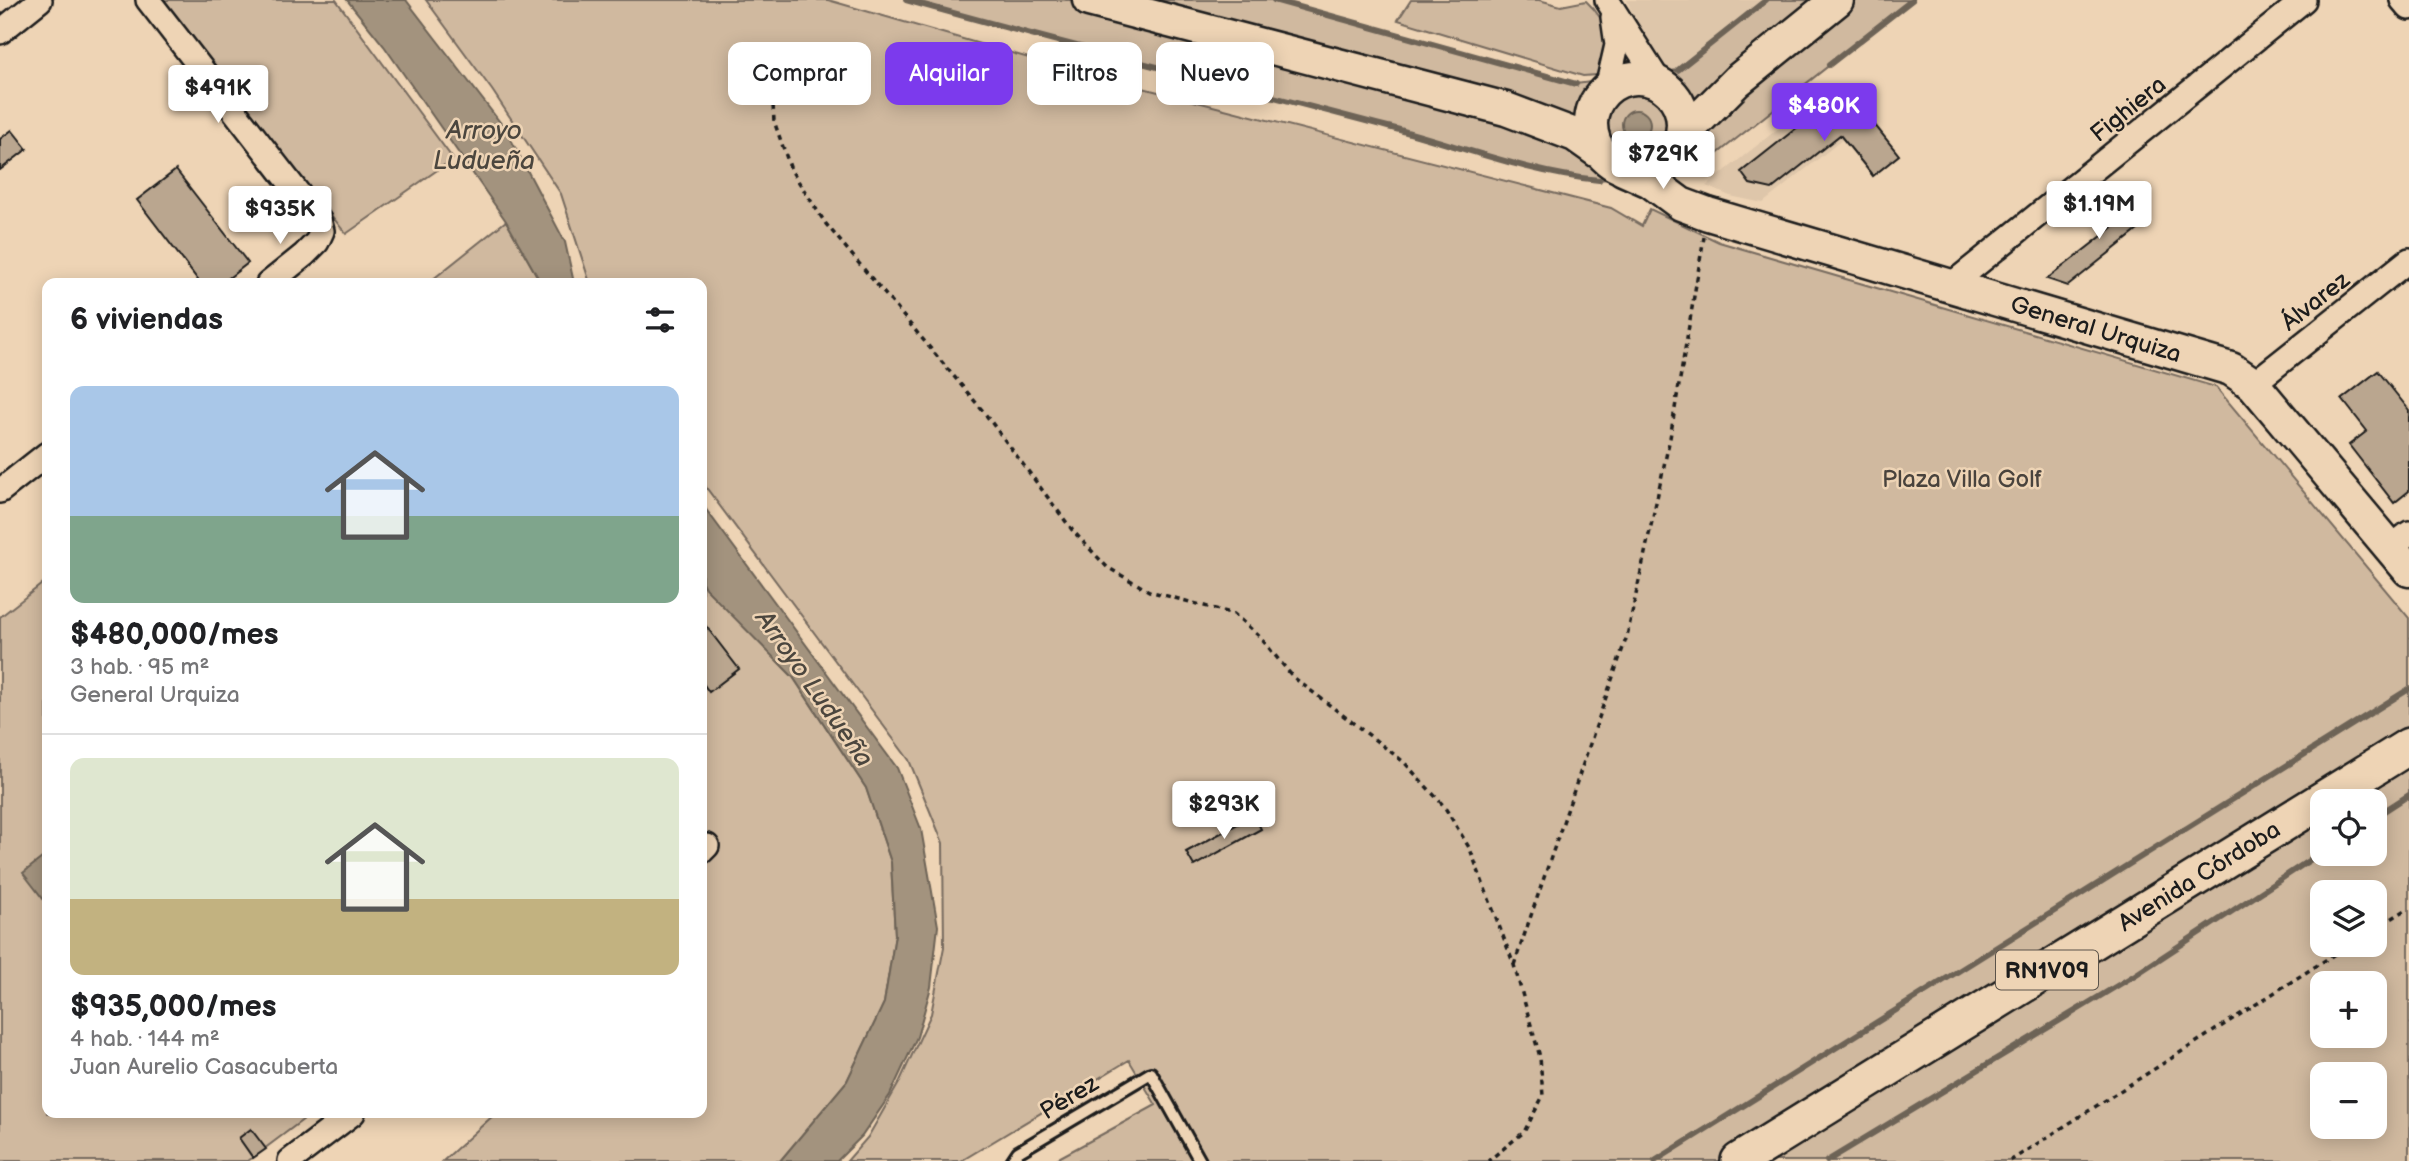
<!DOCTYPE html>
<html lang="es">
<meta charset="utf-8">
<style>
body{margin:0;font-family:"Balsamiq Sans",sans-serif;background:#f6f6f6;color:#202124;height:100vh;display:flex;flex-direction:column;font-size:26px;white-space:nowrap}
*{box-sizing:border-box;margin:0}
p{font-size:23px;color:#757577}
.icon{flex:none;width:38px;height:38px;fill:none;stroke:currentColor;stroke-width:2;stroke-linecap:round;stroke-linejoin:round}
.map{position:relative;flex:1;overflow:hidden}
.side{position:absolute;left:42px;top:278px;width:665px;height:840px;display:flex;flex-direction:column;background:#fff;border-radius:14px;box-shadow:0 4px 18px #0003}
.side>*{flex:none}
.banner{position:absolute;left:728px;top:42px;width:665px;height:63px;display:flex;gap:14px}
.controls{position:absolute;left:2310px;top:789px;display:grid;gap:14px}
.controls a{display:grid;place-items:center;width:77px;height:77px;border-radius:14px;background:#fff;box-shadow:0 4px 18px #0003;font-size:35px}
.price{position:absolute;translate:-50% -60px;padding:0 16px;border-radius:7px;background:#fff;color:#222;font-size:23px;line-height:46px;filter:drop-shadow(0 2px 4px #0008)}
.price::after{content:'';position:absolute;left:50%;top:42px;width:21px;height:16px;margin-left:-10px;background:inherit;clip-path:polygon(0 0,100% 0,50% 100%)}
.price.current{background:#7c3aed;color:#fff}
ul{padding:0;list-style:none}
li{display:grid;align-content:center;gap:14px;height:371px;padding:0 28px}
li+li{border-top:2px solid #e0e0e0}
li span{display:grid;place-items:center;height:217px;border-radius:14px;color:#555}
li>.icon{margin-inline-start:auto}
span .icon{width:126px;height:126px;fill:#fffc;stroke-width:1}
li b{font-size:30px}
h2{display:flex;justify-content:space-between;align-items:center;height:84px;padding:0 28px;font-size:30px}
.chip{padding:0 24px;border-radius:14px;background:#fff;box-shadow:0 4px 18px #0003;font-size:24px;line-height:63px}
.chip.current{background:#7c3aed;color:#fff}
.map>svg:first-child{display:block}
.built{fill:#dec6aa}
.green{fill:#d0b99f;stroke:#766a5e;stroke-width:2;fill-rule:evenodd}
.water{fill:#a3937e;stroke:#6d6357;stroke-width:2}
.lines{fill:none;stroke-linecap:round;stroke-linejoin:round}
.stream{stroke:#6d6357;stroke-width:6}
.building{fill:#baa68f;stroke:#1c1c1c;stroke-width:2}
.lane-casing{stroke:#1c1c1c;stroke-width:16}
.street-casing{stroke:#1c1c1c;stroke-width:28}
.secondary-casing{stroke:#1c1c1c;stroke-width:37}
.primary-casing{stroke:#1c1c1c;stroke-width:40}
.path{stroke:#1c1c1c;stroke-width:3.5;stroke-dasharray:5 5;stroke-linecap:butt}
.lane{stroke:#eed4b5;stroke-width:10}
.street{stroke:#eed4b5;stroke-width:23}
.secondary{stroke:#eed4b5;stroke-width:32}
.primary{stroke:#eed4b5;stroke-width:35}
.labels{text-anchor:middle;stroke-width:5;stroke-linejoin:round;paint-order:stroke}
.shield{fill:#eed4b5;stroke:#5b534a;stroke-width:2}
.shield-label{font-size:23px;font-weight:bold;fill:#1c1c1c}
.street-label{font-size:24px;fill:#1c1c1c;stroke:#eed4b5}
.park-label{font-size:24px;fill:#49433d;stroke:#eed4b5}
.water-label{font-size:26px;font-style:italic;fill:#4b463e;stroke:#eed4b5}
</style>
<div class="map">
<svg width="2409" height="1161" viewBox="0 0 2409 1161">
<rect width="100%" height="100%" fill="#eed4b5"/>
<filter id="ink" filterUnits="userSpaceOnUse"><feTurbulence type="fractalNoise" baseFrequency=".0143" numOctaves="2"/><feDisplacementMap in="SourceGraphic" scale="14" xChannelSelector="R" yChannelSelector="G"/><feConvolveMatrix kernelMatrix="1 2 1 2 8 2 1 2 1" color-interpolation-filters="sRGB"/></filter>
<g filter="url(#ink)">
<!-- built -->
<path class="built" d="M1627,0h153l-94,76 -29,-14 -14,-22z
M1813,101l30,38 -80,64 -33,-7 -24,-10z"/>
<!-- green -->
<path class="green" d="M162,0h174l117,159 -107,75z
M426,0h402l225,65 558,143 31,18 8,-17 69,33 497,145 193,231v543h-1356l103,-56 -27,-45 -168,101h-114l21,-24 31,-54 32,-69 13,-67 -1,-104 -34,-83 -207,-278v-198l-112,-1 -29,-89 -69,-104zM2322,802h53v52h-53zM2322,892h53v53h-53zM2322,984h53v52h-53zM2322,1074h53v53h-53z
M906,0h368l302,84 102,-14 88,-70h146l-214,169 -99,11 -37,-4 -173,-49 -293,-74z
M1411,0h128l22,6 25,-5c21,19 32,49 11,74l-14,1 -185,-56z
M506,221l35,62 -114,1z
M47,580v533h265l-64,48h-248v-544z
M702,582l91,95 73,111 25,74 4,73 -11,68 -37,78 -67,80h-337l53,-48h206z"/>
<!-- water -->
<path class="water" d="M347,0h59l100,130 59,112 9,41h-33l-35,-62 -122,-175z
M1622 124a14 14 0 1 1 28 0a14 14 0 1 1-28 0Z
M702,504l195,264 24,61 17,97 -7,61 -14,50 -27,58 -28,41 -25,25h-57l67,-80 37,-78 11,-68 -4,-73 -25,-74 -73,-111 -88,-89 -3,-6z
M47,854v50l-24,-31z"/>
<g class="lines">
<!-- stream -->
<path class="stream" d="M906,0c160,45 321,84 482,127 70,18 139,46 211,53
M1274,0l302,84
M1829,65l83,-65
M1678,70l88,-70
M2375,817l34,-22
M1655,1161l754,-472
M1827,1161l308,-186 187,-123"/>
</g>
<!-- building -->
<path class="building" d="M1846,89l53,66 -26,21 -33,-41 -68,54 -22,-5 -9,-12z
M12,130l15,19 -27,21v-31z
M176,170l72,93 -27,21h-20l-64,-84z
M2109,191l30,38 -71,57 -21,-7 65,-51 -19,-24z
M2378,371l31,39v81l-15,12 -45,-58 18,-14 -25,-32z
M702,621l37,48 -30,23 -7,-10z
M1254,815l7,14 -67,37 -8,-14z
M251,1129l15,20 -13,9 -14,-20z"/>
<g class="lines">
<defs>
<path id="lane" d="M1012,1161l6,-9 133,-79 49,88"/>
<path id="street" d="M148,0l171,220 3,11 -5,11 -13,13 -36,29
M1607,0l53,83
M2402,0l7,8
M0,32l40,-32
M1607,88l10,-43 -4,-28
M1951,285l353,-285
M2253,384l156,-124
M0,491l47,-37
M2390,548l19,-15
M702,851l5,-5
M290,1161l63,-48"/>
<path id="secondary" d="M1089,0l417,109 69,26 24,17
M1591 124a46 46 0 1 1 92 0a46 46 0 1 1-92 0Z
M1682,136l55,-55 100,-81
M1623,169l27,12 31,23 27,10 523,155 22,15 156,186"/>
<path id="primary" d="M1739,1161l670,-415"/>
</defs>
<!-- lane casing -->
<use href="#lane" class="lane-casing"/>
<!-- street casing -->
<use href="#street" class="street-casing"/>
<!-- secondary casing -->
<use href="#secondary" class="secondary-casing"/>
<!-- primary casing -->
<use href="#primary" class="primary-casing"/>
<!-- path -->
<path class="path" d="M770,56l4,65 17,49 35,54 157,187 90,120 34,36 42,24 85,23 25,22 34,41 111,85 40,44 26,43 44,116 26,92 3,39 -19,36 -36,29
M2375,929l34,-21
M1514,965l113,-329 43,-198 34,-201
M2010,1161l339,-216"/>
<!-- lane -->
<use href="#lane" class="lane"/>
<!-- street -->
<use href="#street" class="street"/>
<!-- secondary -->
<use href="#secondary" class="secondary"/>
<!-- primary -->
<use href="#primary" class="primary"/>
</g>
</g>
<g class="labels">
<!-- shield labels -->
<rect class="shield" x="1996" y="950.5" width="102" height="39" rx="5"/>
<g class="shield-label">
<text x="2047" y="978">RN1V09</text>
</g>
<!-- street labels -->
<g class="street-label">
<text transform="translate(2128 109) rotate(-39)" y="8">Fighiera</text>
<text transform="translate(2315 301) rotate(-38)" y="8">Álvarez</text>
<text transform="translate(2096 329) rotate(17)" y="8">General Urquiza</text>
<text transform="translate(2199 876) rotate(-32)" y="8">Avenida Córdoba</text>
<text transform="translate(1069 1097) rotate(-31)" y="8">Pérez</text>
</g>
<!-- park labels -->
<g class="park-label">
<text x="1962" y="487">Plaza Villa Golf</text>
</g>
<!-- water labels -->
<g class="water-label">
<text x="484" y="139">Arroyo<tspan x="484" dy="30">Ludueña</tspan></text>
<text transform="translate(815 688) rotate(55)" y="9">Arroyo Ludueña</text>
</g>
</g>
</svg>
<div class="controls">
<a><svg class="icon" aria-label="locate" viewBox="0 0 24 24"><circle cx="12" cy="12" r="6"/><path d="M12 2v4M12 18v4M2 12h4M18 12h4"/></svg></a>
<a><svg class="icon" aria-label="layers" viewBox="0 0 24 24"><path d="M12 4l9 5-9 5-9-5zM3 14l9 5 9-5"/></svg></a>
<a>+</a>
<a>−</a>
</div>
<b class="price" style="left:218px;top:125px">$491K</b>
<b class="price current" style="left:1824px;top:143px">$480K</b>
<b class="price" style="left:1663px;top:191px">$729K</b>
<b class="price" style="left:2099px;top:241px">$1.19M</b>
<b class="price" style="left:280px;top:246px">$935K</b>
<b class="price" style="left:1224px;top:841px">$293K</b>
<div class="banner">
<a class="chip">Comprar</a>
<a class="chip current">Alquilar</a>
<a class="chip">Filtros</a>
<a class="chip">Nuevo</a>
</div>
<section class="side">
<h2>6 viviendas<svg class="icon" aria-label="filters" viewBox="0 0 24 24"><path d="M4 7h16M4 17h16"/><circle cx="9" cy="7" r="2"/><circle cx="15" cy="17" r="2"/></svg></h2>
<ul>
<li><span style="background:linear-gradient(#a9c7e8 60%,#7fa58c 0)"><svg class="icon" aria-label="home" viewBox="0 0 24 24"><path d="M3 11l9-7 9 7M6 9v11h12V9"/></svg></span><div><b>$480,000/mes</b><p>3 hab. · 95 m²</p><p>General Urquiza</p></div></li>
<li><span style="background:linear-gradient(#dfe7d0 65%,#c2b280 0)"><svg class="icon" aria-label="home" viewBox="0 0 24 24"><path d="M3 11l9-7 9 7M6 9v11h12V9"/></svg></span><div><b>$935,000/mes</b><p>4 hab. · 144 m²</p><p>Juan Aurelio Casacuberta</p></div></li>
</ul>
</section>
</div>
